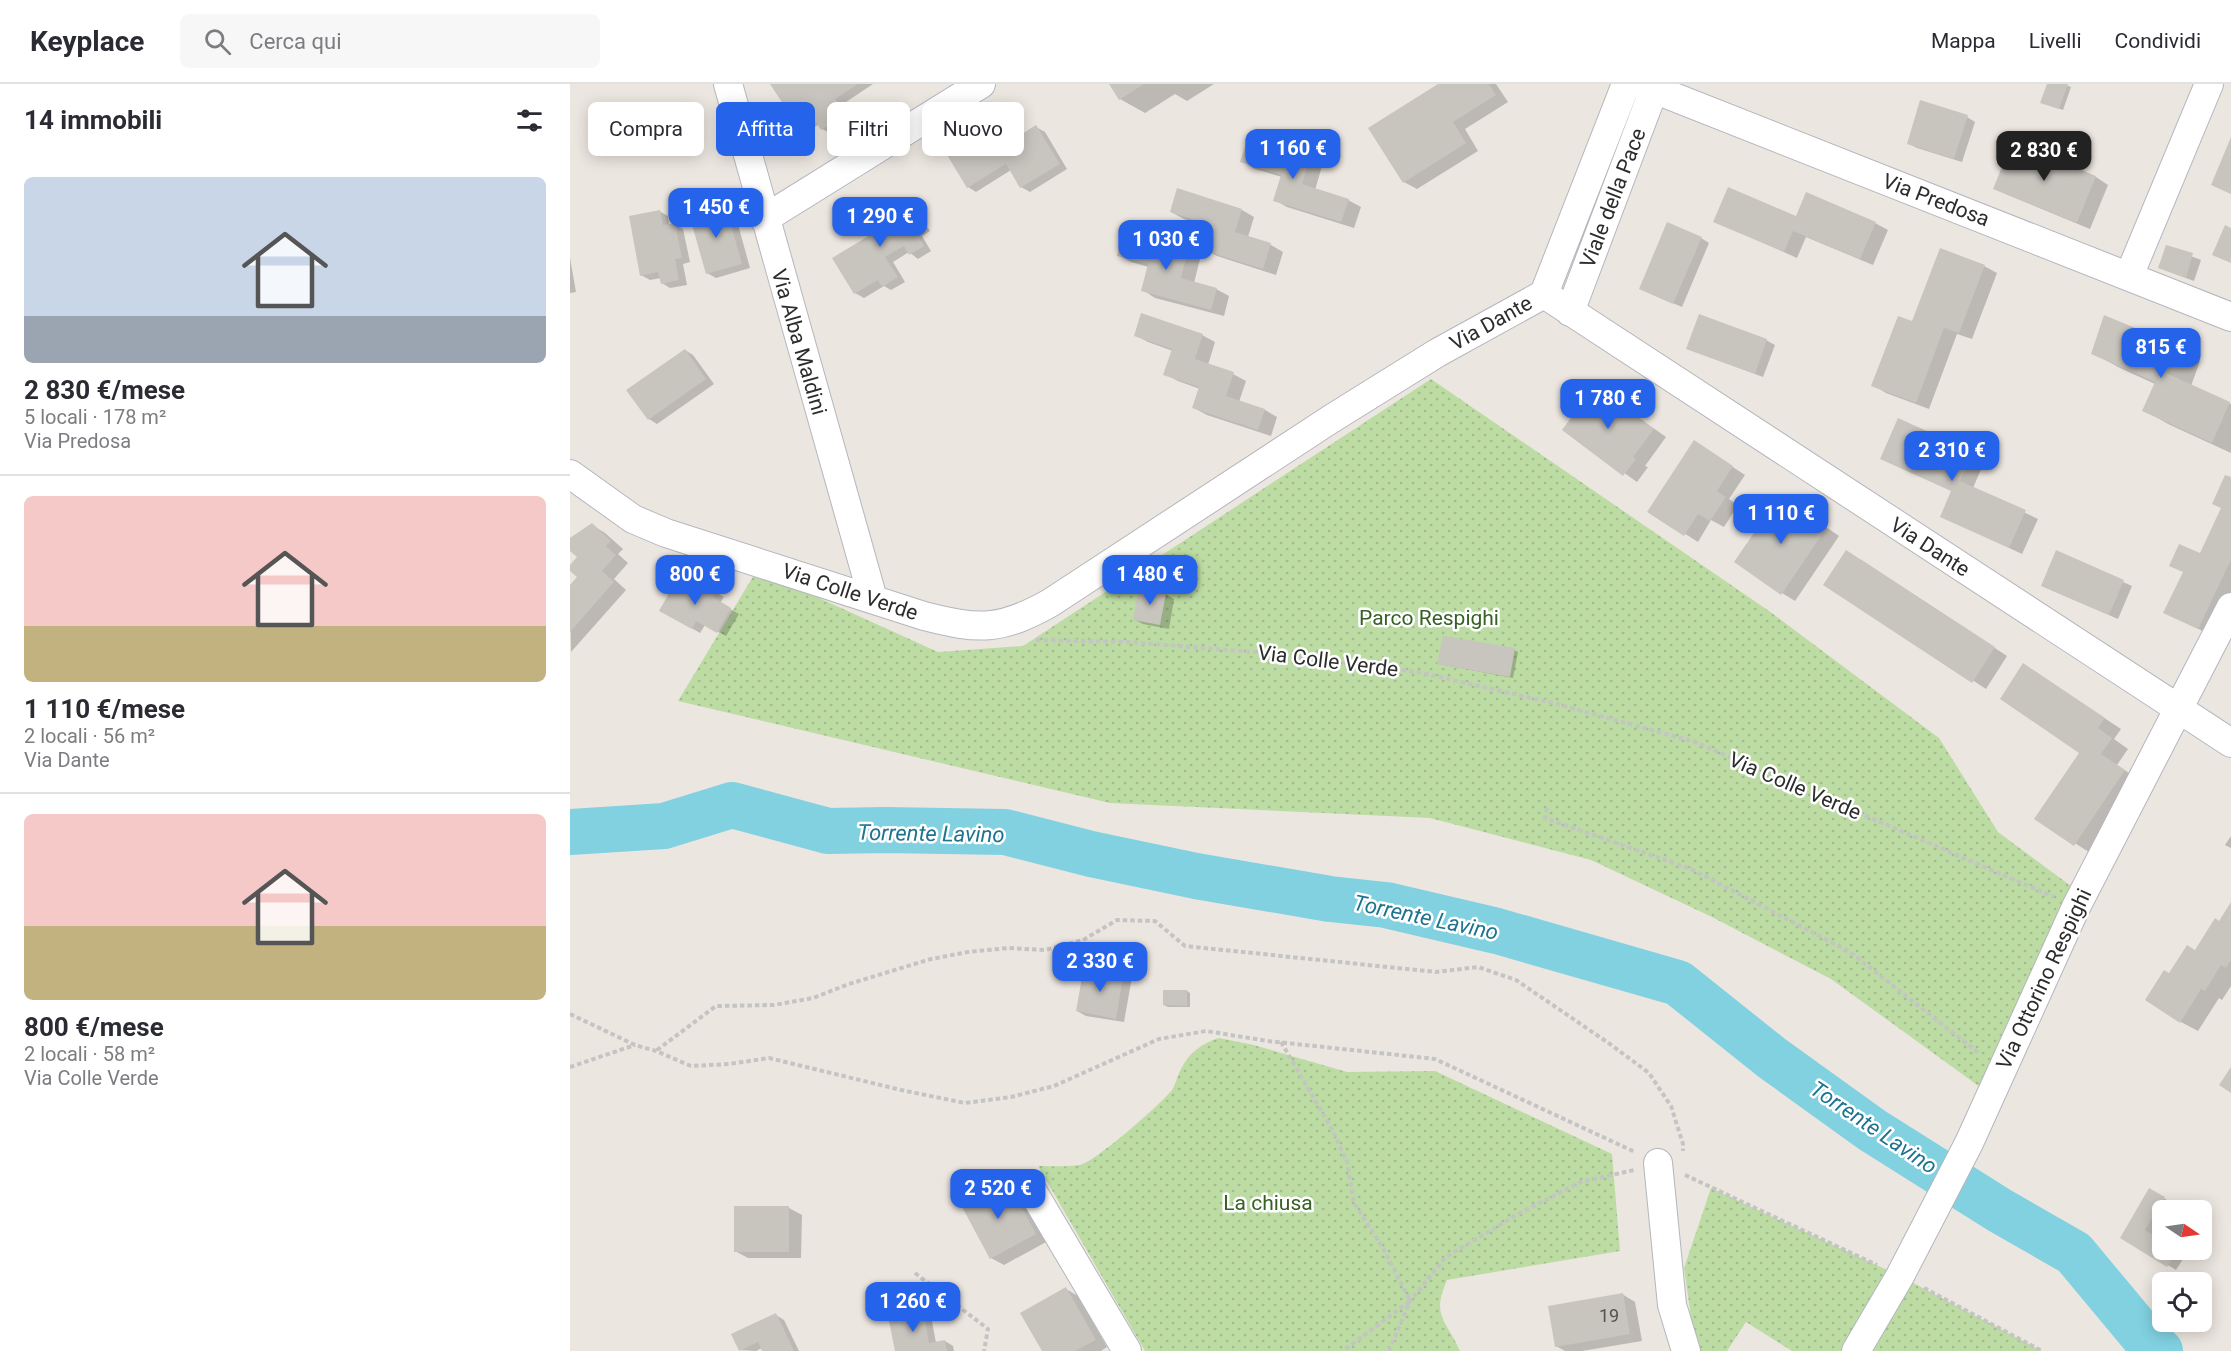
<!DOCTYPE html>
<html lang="it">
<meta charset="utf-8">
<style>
body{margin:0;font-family:Roboto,sans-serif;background:#f7f7f7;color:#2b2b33;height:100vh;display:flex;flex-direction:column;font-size:22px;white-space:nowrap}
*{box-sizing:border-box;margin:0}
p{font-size:20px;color:#7c7c81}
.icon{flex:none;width:33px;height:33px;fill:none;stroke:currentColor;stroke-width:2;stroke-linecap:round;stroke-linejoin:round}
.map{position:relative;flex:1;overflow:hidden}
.details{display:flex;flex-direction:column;background:#fff;width:570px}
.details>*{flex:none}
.guide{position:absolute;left:18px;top:18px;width:570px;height:54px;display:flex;gap:12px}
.needle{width:39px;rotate:103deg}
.fabs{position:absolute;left:1582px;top:1116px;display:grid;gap:12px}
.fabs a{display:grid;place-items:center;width:60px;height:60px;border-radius:9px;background:#fff;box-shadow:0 3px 15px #0003;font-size:30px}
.price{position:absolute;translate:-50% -51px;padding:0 14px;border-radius:12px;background:#2563eb;color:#fff;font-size:20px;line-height:39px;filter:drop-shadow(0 2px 3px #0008)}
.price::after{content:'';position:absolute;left:50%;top:36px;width:18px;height:14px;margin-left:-9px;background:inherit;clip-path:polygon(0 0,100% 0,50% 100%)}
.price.selected{background:#222;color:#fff}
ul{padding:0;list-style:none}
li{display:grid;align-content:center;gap:12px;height:318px;padding:0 24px}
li+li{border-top:2px solid #e1e1e2}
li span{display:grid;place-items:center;height:186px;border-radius:9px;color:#555}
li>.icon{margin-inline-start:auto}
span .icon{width:108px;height:108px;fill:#fffc;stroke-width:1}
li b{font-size:26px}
h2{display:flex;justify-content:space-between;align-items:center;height:72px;padding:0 24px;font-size:26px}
.tag{padding:0 21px;border-radius:9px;background:#fff;box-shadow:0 3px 15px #0003;font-size:21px;line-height:54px}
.tag.selected{background:#2563eb;color:#fff}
header{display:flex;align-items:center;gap:36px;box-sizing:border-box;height:84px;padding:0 30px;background:#fff;border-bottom:2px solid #e1e1e2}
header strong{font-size:28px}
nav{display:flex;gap:33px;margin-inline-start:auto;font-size:21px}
.search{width:420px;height:54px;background:#f7f7f7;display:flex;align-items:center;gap:15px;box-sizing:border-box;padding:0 21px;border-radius:9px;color:#7c7c81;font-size:22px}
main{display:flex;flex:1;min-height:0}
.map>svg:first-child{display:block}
.park{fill:url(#park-dots)}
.shadow{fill:#0003}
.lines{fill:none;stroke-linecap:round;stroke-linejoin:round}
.river{stroke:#81d1e1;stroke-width:46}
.building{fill:#c8c4be}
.minor-casing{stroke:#b4b6be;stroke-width:30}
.path{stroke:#c4c4c4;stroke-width:4;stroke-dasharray:4.5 3;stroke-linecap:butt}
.minor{stroke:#fff;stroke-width:28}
.labels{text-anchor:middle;stroke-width:5;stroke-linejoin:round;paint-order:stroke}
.number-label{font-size:18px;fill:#535250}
.street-label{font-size:21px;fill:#2c2c2c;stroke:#fff}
.park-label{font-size:21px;fill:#376124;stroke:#fff}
.water-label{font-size:22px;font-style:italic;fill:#1e738e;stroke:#fff}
</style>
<header>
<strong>Keyplace</strong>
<div class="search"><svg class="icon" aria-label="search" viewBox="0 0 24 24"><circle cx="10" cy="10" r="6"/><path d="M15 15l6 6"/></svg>Cerca qui</div>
<nav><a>Mappa</a><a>Livelli</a><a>Condividi</a></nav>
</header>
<main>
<section class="details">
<h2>14 immobili<svg class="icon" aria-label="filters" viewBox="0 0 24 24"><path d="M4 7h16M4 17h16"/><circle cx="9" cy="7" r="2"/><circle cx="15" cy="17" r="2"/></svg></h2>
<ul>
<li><span style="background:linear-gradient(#c9d6e8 75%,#9aa5b1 0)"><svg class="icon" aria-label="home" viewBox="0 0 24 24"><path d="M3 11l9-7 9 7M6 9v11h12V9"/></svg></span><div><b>2 830 €/mese</b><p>5 locali · 178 m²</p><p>Via Predosa</p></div></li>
<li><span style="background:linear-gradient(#f6c9c9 70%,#c2b280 0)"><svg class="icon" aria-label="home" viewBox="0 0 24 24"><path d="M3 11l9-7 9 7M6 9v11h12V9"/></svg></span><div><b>1 110 €/mese</b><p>2 locali · 56 m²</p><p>Via Dante</p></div></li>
<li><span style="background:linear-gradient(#f6c9c9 60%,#c2b280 0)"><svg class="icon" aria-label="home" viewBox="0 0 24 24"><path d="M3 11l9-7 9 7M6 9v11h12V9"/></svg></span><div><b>800 €/mese</b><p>2 locali · 58 m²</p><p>Via Colle Verde</p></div></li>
</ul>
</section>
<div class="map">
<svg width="1661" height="1267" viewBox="0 0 1661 1267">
<defs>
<pattern id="park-dots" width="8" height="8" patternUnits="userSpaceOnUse" patternTransform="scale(1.5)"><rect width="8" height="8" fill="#bcdca4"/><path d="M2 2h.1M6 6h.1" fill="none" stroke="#a2bd8d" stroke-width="1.8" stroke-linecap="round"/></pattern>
</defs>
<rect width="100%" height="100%" fill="#ece6e0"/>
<!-- park -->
<path class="park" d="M861,295l338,232 170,127 59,94 85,63 -92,200 -160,-116 -119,-62 -121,-57 -161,-42 -320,-15 -432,-102 79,-131 181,82 85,-6z
M649,954l35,7 93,27 88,-1 177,83 8,97 -173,29c-16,37 -1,39 13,71h-315l-107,-185c13,0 29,1 42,-1 15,-3 81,-61 92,-75 4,-6 5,-14 9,-21 8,-16 21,-26 38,-31z
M1141,1104l189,88 142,75h-250l-46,-29 -19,29h-31l-12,-83z"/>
<!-- shadow -->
<path class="shadow" d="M202,0h101l-30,20 5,8 -11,7 5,7 -12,7 -8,-4 -3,-5 -11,8 -8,-5z
M541,0h103l-27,17 -12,-7 -30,19 -25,-14z
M871,0h55l12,18 -43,27 13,22 -61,38 -13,-7z
M1478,0h15l8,3 -8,23 -17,-6z
M1397,33l8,5 -13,40 -45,-14 -9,-5z
M466,43l9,5 22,37 -37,23 -9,-5 -10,-17 -35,22 -8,-5 13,-58 8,5 10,16z
M679,55l61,19 12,8 -7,24 33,10 13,7 -7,21 -67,-21 -12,-7 7,-23 -27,-8 -13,-8z
M1443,60l83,33 12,8 -18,44 -82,-34 -13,-7z
M335,116l8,5 17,26 -8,5 9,15 -13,8 -9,-7 -16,10 12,20 -14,8 -7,-4 -20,12 -9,-5 19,-59z
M155,121l9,5 16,58 -34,10 -9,-5z
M672,126l12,7 -6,20 23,8 12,7 -7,23 -59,-19 -13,-7 7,-21 -27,-9 -13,-7z
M89,127l9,5 1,9 6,-1 8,5 7,33 -7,2 4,21 -17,3 -8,-5 -1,-5 -11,2 -9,-5z
M1226,134l79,5 13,7 -15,35 -67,-28 -9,21 -82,-37z
M554,150l64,18 12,7 -6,24 22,6 13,7 -5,20 -69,-18 -12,-8 6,-23 -18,-5 -12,-7z
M1131,154l8,5 -27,64 -33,-14z
M1597,163l34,13 -7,21 -35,-13z
M0,174l6,34 -6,1z
M1414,182l13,7 -25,66 -15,-5 -28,75 -43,-16 -13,-8 40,-62z
M565,251h67l13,7 -7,23 25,9 13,7 -7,21 26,8 12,7 -6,19 -64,-21 -13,-7 6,-19 -22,-8 -13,-7 8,-23 -25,-9z
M1196,256l9,5 -12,32 -75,-28z
M1605,262l25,15 -9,25 40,18v49l-63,-29 -24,-14 11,-26 -37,-17 -25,-14z
M115,266l8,5 21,29 -57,40 -8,-5z
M1025,303l71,50 -21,29 3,1 -11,15 -73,-52z
M1329,336l86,40 -12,28 65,31 -16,35 -80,-38 11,-25z
M1137,366l38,25 -16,24 9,6 -14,22 -13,-7 -13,22 -49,-31z
M1661,395v113l-20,43 -46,-22 19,-41 -13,-7 30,-10 21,-47z
M1223,420l46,32 -44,65 -13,-8z
M22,441l13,8 18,16 -5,5 10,9 -14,16 12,11 -55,62 -1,-64 9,-11 -9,-10 9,-10 -9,-8v-9z
M1487,468l75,34 -14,33 -67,-29z
M1290,475l147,97 -21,33 -161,-105z
M128,498l26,15 -4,6 19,11 -13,22 -21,-11 -5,8 -39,-23 32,-20z
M596,510l8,5 -5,30 -26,-5 -8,-4z
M944,566l4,2 -5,26 -74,-14z
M1454,581l97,64 -7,10 14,10 -11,16 24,16 -49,73 -55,-35 44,-67z
M1661,752v12l-6,-3z
M1661,820v82l-9,14 -3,-2 -21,33 -17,-9 -11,-47 25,-23 25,-30z
M554,888l8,5 -8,45 -38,-6 -9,-5z
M617,907l3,2v14h-22l-4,-2z
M437,1098l13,7 28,52 -44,24 -13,-7z
M1580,1106l17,10 -13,22 5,3 -7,11 11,7v7h11l11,6 -9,14 -54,-33z
M166,1123l53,1 13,7 -1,43h-53l-13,-7z
M496,1205l12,7 29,51 -6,4h-57z
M1052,1210l13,8 7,39 -60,10h-17l-9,-5z
M353,1227l8,5 5,27 9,-2 8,5 1,5h-57z
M206,1231l8,5 15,31h-35l-2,-3 -6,3 -16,-1z"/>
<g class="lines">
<!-- river -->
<path class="river" d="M0,748l94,-6 68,-21 96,26 57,-1 120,2 86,22 105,22 134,23 56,6 111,26 181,52 94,75 100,72 127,80 75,43 70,84 16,14"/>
</g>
<!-- building -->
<path class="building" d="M200,0h88l-23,15 6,8 -11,7 4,7 -13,9 -8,-12 -14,10z
M539,0h35l-25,16z
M868,0h51l7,11 -43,27 13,21 -63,40 -35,-55z
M1477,0h21l-9,25 -19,-6z
M1350,16l48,15 -14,44 -47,-15z
M466,41l24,39 -40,24 -14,-24 -39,24 -23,-38 37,-23 14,24z
M678,53l62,20 -8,27 47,15 -8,23 -68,-21 8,-26 -41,-13z
M1661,53v57l-20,-9z
M1442,58l84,34 -19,47 -84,-34z
M1158,103l68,29 10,-24 70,30 -16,37 -67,-28 -9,21 -71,-30z
M607,104l65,21 -7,23 36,11 -8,26 -61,-19 8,-25 -40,-13z
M335,114l17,28 -7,5 9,15 -15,9 -5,-9 -19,11 13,20 -16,10 -4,-7 -24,14 -22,-36 40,-24 -7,-11z
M155,119l17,61 -36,10 -17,-60z
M90,126l3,15 12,-2 7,35 -7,1 4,21 -18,4 -3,-12 -18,4 -11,-60z
M1097,138l35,15 -29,67 -34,-15z
M1655,141l6,3v35l-19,-8z
M553,148l65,18 -7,28 36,10 -6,22 -70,-19 7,-27 -31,-8z
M1596,161l27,8 -7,25 -28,-10z
M1370,164l45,17 -26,68 -15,-5 -28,75 -45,-17 27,-70 14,5z
M571,229l62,21 -8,25 39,13 -8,24 39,13 -7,21 -66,-22 7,-21 -36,-12 9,-26 -38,-13z
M1129,230l68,25 -12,35 -69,-25z
M1534,231l72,30 -10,28 64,29 -18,41 -70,-32 13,-29 -64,-28z
M115,265l21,30 -58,41 -22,-30z
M1025,301l59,44 -21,28 3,2 -13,17 -61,-46z
M1328,334l75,34 -13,29 66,29 -17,38 -69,-31 11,-26 -71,-32z
M1124,356l39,26 -16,25 9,6 -16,24 -12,-7 -14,22 -37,-24z
M1655,391l6,2v83l-33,69 -35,-16 20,-41 -14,-6 10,-22 21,9 21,-45 -9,-4z
M1210,411l47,32 -46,68 -47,-33z
M22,439l19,18 -5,5 10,9 -14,16 12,11 -44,50v-47l7,-8 -7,-6v-6l7,-8 -7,-6v-13z
M1276,466l149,97 -23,36 -149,-98z
M1486,466l68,30 -15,35 -68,-29z
M107,495l15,9 5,-8 20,11 -4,6 18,11 -14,25 -21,-12 -4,8 -33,-18z
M569,504l27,5 -6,32 -27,-5z
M873,552l72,12 -5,29 -73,-13z
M1453,579l82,55 -7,10 14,10 -11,16 24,16 -51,76 -40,-27 45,-66 -79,-54z
M1661,818v58l-5,8 -5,-3 -16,26 -4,-2 -21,34 -35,-23 19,-30 5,3 18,-28 8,5 20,-32 4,3z
M554,887l-8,48 -40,-8 7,-39z
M593,906h24v16l-24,-1z
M1661,983v26l-12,-8z
M437,1096l29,54 -46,25 -29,-54z
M1579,1104l16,9 -20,33 18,11v9h15l-11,17 -47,-29z
M164,1122h55v46h-55z
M496,1203l30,53 -21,11h-33l-22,-38z
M1053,1209l7,41 -75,13 -7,-41z
M353,1225l6,34 16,-3 2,11h-52l-7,-35z
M206,1229l18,38h-32l-4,-9 -19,9 -8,-17z"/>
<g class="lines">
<defs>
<path id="minor" d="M158,0l145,515
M1071,0l590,233
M194,135l217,-135
M1559,192l80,-192
M974,210l687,449
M974,210l82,-210
M1000,228l86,-228
M0,390l63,45 33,14 258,83c55,14 76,15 126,-13l281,-184 106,-66 107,-59
M1088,1079l14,142 14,46
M460,1103l97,164
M1286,1267l44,-75 69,-133 107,-236 155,-300"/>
</defs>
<!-- minor casing -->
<use href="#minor" class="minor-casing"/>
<!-- path -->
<path class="path" d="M466,556l93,2 137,11 152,19 139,32 138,38 359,155
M977,724l-2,10 146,51 159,83 130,102
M0,930l65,31 21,6 35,15 38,-2 40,-6 132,32 64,13 46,-6 43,-11 105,-47 47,-8 62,10 167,18 200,93
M711,958l52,89 14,31 7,41 29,45 27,53 -67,50
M87,966l59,-44 58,-1 39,-7 36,-14 82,-25 37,-7 40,-4 37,2 38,-10 34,-20 38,1 30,25 251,26 42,-5 38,13 94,64 39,29 22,33 12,38v7
M0,983l65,-22
M1115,1091l192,90
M345,1189l73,56 -4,22
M1354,1204l118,63
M819,1267l21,-50 36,-44 72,-43 63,-32 53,-12"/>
<!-- minor -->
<use href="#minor" class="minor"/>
</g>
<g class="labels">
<!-- number labels -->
<g class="number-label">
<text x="1039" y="1238">19</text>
</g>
<!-- street labels -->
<g class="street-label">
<text transform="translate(1043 114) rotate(-69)" y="7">Viale della Pace</text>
<text transform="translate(1366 116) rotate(21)" y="7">Via Predosa</text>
<text transform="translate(921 239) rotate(-29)" y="7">Via Dante</text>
<text transform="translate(229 258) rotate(74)" y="7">Via Alba Maldini</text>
<text transform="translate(1360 463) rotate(33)" y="7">Via Dante</text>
<text transform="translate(280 508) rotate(18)" y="7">Via Colle Verde</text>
<text transform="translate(758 577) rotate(7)" y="7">Via Colle Verde</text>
<text transform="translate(1225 702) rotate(23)" y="7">Via Colle Verde</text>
<text transform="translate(1474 895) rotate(-65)" y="7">Via Ottorino Respighi</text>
</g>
<!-- park labels -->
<g class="park-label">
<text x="859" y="541">Parco Respighi</text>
<text x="698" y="1126">La chiusa</text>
</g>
<!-- water labels -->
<g class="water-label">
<text transform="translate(361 749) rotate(1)" y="8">Torrente Lavino</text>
<text transform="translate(856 833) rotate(12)" y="8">Torrente Lavino</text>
<text transform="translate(1304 1043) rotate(34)" y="8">Torrente Lavino</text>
</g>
</g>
</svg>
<div class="fabs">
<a><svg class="needle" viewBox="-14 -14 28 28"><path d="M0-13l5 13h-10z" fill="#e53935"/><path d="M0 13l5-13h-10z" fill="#7c7c81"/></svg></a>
<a><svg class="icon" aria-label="locate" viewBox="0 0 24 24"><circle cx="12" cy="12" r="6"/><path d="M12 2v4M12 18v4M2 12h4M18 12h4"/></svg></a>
</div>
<b class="price" style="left:723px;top:96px">1 160 €</b>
<b class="price selected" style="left:1474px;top:98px">2 830 €</b>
<b class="price" style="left:146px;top:155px">1 450 €</b>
<b class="price" style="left:310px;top:164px">1 290 €</b>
<b class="price" style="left:596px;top:187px">1 030 €</b>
<b class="price" style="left:1591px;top:295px">815 €</b>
<b class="price" style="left:1038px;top:346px">1 780 €</b>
<b class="price" style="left:1382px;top:398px">2 310 €</b>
<b class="price" style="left:1211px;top:461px">1 110 €</b>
<b class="price" style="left:125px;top:522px">800 €</b>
<b class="price" style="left:580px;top:522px">1 480 €</b>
<b class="price" style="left:530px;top:909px">2 330 €</b>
<b class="price" style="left:428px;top:1136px">2 520 €</b>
<b class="price" style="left:343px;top:1249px">1 260 €</b>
<div class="guide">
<a class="tag">Compra</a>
<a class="tag selected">Affitta</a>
<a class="tag">Filtri</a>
<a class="tag">Nuovo</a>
</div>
</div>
</main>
